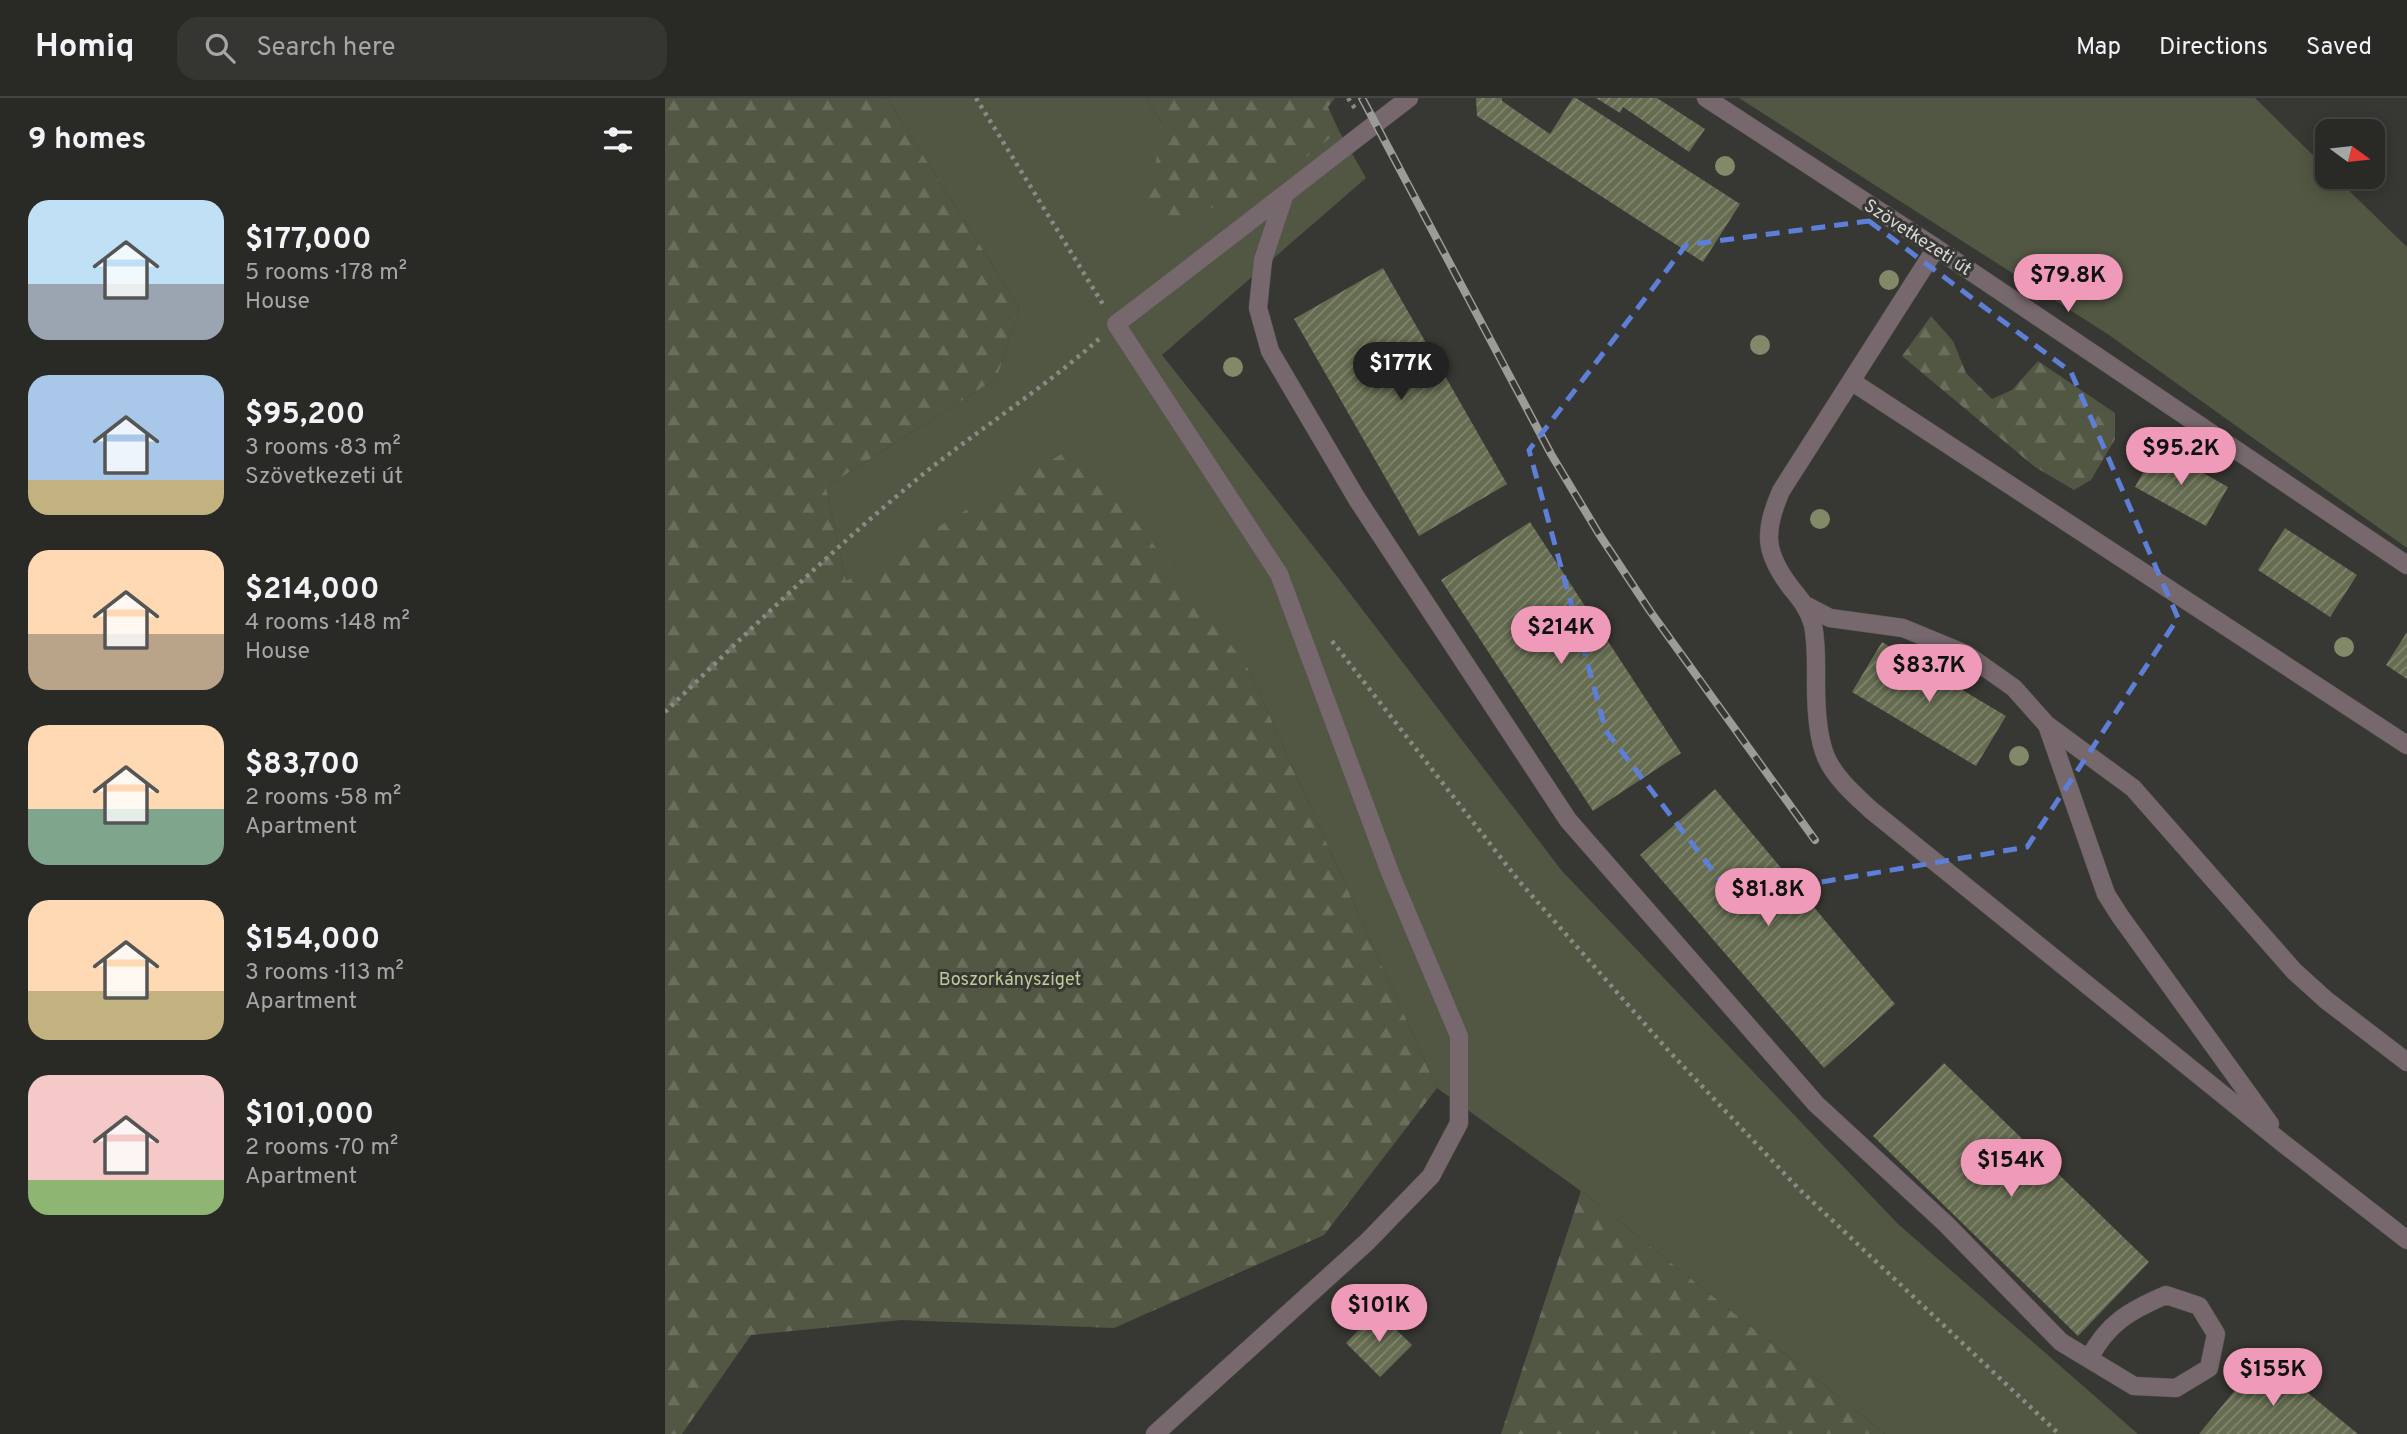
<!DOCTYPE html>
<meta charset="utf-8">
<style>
body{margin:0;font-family:Overpass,sans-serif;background:#353632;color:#f1f3f6;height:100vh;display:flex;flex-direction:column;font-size:26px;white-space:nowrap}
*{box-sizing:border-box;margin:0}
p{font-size:23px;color:#a5a7a7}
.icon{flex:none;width:38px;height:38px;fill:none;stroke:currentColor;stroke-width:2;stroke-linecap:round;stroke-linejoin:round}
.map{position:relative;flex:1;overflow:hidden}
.panel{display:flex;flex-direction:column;background:#292a26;width:665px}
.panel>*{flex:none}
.needle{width:46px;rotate:105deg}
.buttons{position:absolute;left:1650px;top:21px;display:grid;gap:14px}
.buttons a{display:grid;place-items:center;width:70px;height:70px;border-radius:14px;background:#292a26;box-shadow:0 4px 18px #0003,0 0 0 2px #454643;font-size:35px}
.price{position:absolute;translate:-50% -60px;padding:0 16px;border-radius:24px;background:#ef9ab8;color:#111;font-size:23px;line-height:46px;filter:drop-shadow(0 2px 4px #0008)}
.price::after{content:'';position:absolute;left:50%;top:42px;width:21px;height:16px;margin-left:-10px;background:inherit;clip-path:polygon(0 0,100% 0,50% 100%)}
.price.active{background:#222;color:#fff}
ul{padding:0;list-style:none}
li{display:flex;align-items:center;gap:21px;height:175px;padding:0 28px}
li span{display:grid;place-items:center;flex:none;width:196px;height:140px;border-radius:21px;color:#555}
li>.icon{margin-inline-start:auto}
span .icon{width:84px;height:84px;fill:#fffc;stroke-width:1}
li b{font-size:30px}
h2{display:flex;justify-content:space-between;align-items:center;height:84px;padding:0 28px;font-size:30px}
header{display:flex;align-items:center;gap:42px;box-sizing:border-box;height:98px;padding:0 35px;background:#292a26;border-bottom:2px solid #454643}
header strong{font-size:33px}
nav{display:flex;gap:38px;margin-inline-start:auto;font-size:24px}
.search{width:490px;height:63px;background:#353632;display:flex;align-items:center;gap:18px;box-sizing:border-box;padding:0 24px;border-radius:21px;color:#a5a7a7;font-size:26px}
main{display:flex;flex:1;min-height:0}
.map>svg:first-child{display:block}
.green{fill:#525743}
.forest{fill:url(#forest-firs)}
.building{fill:url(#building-hatch)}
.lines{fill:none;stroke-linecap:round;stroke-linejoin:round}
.minor-casing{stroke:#545550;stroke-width:19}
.path{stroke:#898a86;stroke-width:4.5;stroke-dasharray:3.5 5;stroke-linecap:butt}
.minor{stroke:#77686d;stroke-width:18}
.rail-casing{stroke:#9b9c98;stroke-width:8}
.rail{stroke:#373833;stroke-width:5;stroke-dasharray:16;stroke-linecap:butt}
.tree{fill:#828969}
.marked{fill:none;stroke:#5e7fd7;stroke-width:5;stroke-dasharray:14 9;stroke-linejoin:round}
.labels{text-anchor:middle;stroke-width:6;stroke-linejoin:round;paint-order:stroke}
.street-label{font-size:18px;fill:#d8d9d6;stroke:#373833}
.park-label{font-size:18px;fill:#c0cc96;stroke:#373833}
</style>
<header>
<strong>Homiq</strong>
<div class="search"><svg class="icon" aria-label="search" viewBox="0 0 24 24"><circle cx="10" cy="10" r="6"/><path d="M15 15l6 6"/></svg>Search here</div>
<nav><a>Map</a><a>Directions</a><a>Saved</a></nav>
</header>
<main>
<section class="panel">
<h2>9 homes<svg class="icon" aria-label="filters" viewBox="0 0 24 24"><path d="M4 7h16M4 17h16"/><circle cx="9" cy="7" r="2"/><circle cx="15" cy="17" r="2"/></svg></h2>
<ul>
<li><span style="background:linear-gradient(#bfe0f5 60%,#9aa5b1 0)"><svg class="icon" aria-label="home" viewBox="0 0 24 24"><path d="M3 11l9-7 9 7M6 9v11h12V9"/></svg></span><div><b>$177,000</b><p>5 rooms · 178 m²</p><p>House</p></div></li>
<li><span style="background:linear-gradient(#a9c7e8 75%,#c2b280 0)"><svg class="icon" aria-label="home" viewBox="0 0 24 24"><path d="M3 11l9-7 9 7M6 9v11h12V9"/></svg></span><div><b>$95,200</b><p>3 rooms · 83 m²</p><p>Szövetkezeti út</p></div></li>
<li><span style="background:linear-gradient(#ffd9b3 60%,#b9a48a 0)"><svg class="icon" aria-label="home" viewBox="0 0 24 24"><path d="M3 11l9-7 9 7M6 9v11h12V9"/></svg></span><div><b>$214,000</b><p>4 rooms · 148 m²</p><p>House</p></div></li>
<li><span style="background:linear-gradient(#ffd9b3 60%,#7fa58c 0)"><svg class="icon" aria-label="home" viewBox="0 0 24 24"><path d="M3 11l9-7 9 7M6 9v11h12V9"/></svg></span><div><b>$83,700</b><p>2 rooms · 58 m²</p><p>Apartment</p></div></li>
<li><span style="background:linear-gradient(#ffd9b3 65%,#c2b280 0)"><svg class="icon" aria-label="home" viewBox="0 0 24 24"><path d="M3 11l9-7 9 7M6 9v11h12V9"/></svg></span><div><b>$154,000</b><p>3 rooms · 113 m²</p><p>Apartment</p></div></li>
<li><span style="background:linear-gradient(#f6c9c9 75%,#8fb573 0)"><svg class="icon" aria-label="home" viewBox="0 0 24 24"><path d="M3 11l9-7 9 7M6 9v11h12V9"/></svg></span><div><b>$101,000</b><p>2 rooms · 70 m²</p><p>Apartment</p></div></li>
</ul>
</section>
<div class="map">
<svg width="1742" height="1336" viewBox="0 0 1742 1336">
<defs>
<pattern id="forest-firs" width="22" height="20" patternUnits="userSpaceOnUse" patternTransform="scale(1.75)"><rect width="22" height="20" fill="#525743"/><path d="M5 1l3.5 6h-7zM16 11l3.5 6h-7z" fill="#6a6f5d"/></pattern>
<pattern id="building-hatch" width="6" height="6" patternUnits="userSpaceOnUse" patternTransform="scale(1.75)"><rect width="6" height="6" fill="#656c50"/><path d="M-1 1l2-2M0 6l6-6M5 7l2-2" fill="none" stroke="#818771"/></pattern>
</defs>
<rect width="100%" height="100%" fill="#373833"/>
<!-- green -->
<path class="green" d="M222,0h258l81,122 113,-89 27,47 -204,177 174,220 226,296 336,353 240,210h-253l-304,-243 -144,-103 -190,-422 -401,-85 -20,-94 171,-109 22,-71z
M1074,0h516l72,71v8h8l72,70v301l-298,-213z"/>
<!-- forest -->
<path class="forest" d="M0,0h222l132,209 -22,71 -171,109 20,94 231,-136 170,221 190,422 -113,147 -210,93 -213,-8 -150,15 -69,99h-17z
M480,0h190l-7,9 11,24 -113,90 -11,-16 -37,30 -39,-42 17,-31 5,-40z
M1266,218l22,25 13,32 26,26 20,-9 26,-29 77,52v26l-24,41 -17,10 -39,-23 -133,-111z
M916,1093l304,243h-384z"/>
<!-- building -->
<path class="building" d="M811,0h26v3l48,33 23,-36h3l164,106 -37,58 -226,-146z
M931,0h61l48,31 -16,23 -66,-45 -3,6z
M718,170l124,216 -88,52 -125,-217z
M1492,349l71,40 -22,39 -71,-39z
M865,424l151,231 -88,58 -152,-231z
M1620,430l72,47 -27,42 -72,-47z
M1742,534v47l-21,-14z
M1217,544l124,74 -30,50 -124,-74z
M1050,691l180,215 -71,64 -184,-213z
M1279,965l205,199 -71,74 -205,-200z
M712,1213l35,34 -32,32 -34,-34z
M1598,1258l95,78h-159z"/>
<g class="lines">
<defs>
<path id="minor" d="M1041,0l230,150 471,317
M619,99l-21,63 -5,48 12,43 87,148 211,321 248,284 130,120 115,118 73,44 42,2 33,-20 7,-34 -17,-28 -33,-11c-35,15 -59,28 -77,64
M1271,150l-155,243c-18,41 -17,62 11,98 10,12 17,21 21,36 4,20 3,39 3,59 0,23 1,52 10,73 9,21 29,38 45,53l413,334 123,96
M1186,283l556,364
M1142,508l23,12 73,10 63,26 48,34 33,37 86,63 161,183 32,29 81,62
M1382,627l59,169 14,22 150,208
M490,1336l212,-192 64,-66 28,-53v-87l-68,-161 -112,-301 -163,-250c98,-74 195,-151 293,-226"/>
</defs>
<!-- minor casing -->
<use href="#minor" class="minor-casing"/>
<!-- path -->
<path class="path" d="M311,0l128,208
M683,0l8,12
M667,543l187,240 147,167 132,140 261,246
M0,614c85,-82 170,-166 262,-241 57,-45 118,-84 172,-132"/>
<!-- minor -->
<use href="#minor" class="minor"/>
<defs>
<path id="rail" d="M697,0l189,356 48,80 51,77 165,229"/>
</defs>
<!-- rail casing -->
<use href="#rail" class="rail-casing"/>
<!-- rail -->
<use href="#rail" class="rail"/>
</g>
<!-- trees -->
<g class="tree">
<circle cx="1060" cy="68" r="10"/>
<circle cx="1224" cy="182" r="10"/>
<circle cx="1095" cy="247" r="10"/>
<circle cx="568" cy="269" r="10"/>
<circle cx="1155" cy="421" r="10"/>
<circle cx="1679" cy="549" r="10"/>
<circle cx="1354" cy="658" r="10"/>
</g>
<!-- marked area -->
<path class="marked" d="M1204,123l202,151 107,246 -151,229 -294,50 -127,-166 -77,-281 157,-205z"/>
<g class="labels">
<!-- street labels -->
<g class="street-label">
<text transform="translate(1253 139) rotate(33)" y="6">Szövetkezeti út</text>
</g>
<!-- park labels -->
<g class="park-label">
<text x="345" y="887">Boszorkánysziget</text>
</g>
</g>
</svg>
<div class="buttons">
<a><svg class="needle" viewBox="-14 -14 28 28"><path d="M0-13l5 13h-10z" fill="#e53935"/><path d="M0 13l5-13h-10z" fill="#a5a7a7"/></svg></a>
</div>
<b class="price" style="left:1403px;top:216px">$79.8K</b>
<b class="price active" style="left:736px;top:304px">$177K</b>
<b class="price" style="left:1516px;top:389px">$95.2K</b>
<b class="price" style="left:896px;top:568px">$214K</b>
<b class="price" style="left:1264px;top:606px">$83.7K</b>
<b class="price" style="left:1103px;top:830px">$81.8K</b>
<b class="price" style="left:1346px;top:1101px">$154K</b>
<b class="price" style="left:714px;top:1246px">$101K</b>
<b class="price" style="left:1608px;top:1310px">$155K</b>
</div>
</main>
